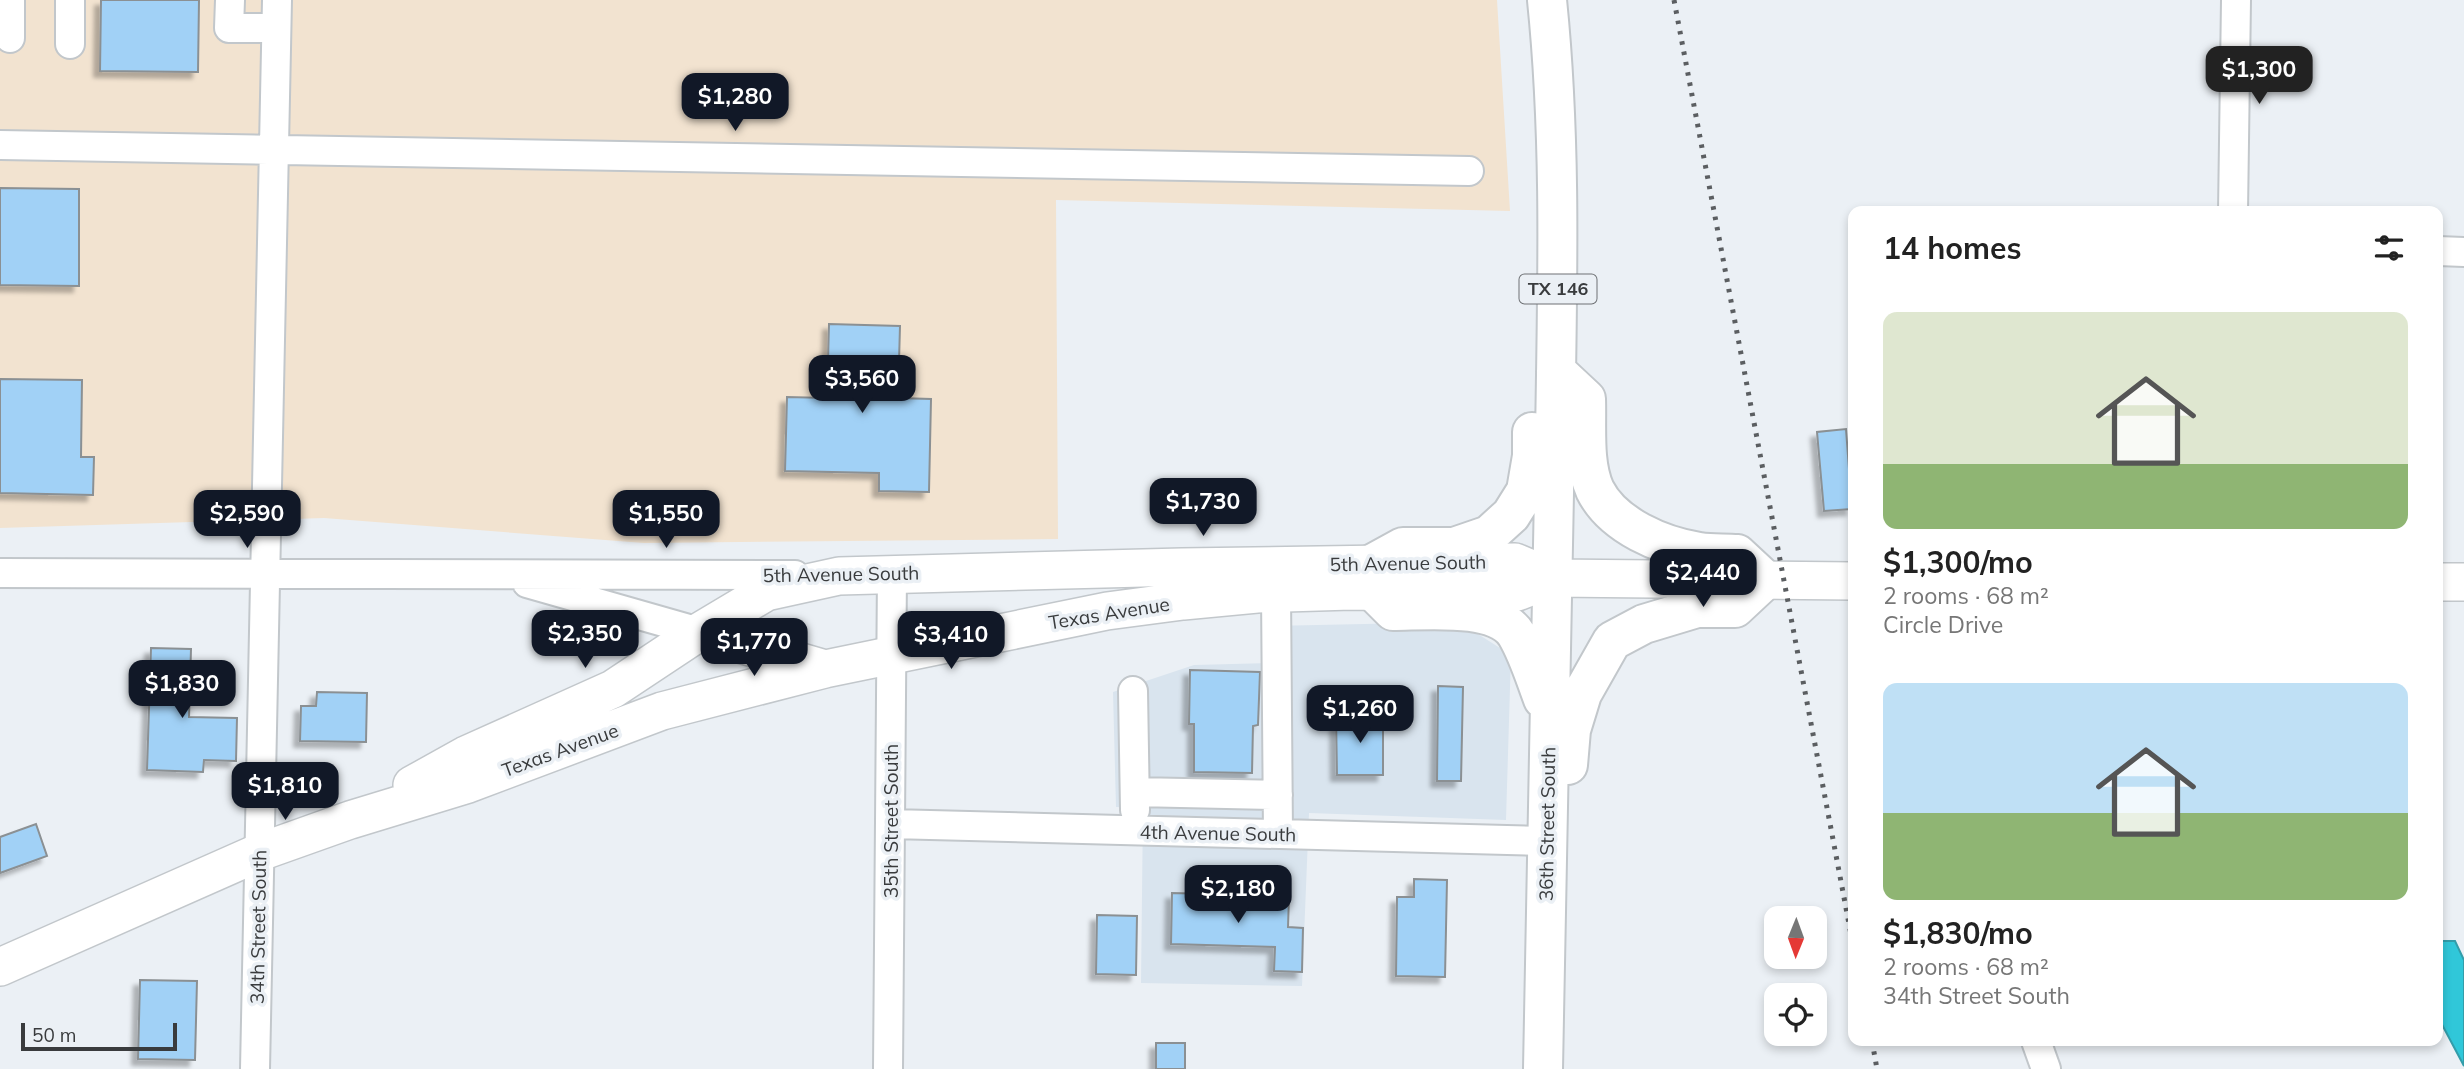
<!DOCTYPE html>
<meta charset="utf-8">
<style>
body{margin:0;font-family:Mulish,sans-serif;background:#f6f6f6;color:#222;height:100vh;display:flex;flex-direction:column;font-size:26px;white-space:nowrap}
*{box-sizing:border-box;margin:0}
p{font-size:23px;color:#767676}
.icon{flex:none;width:38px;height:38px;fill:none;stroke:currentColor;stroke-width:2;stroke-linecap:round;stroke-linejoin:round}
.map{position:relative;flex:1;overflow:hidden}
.details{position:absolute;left:1848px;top:206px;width:595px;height:840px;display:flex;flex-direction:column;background:#fff;border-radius:14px;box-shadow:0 4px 10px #0003}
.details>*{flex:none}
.needle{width:46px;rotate:181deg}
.buttons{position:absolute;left:1764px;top:906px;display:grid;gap:14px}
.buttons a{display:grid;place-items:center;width:63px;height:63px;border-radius:14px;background:#fff;box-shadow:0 4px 10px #0003;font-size:35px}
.scale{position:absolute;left:21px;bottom:18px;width:156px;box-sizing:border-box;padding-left:7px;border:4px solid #393b3d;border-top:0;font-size:19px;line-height:24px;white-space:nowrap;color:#393b3d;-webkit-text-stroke:5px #ebf0f5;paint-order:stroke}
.price{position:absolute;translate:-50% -60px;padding:0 16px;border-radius:14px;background:#111827;color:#fff;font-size:23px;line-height:46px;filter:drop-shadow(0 2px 4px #0008)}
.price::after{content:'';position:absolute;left:50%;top:42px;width:21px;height:16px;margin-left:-10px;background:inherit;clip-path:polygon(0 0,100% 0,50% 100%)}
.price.selected{background:#222;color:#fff}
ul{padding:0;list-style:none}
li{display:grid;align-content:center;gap:14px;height:371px;padding:0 35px}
li span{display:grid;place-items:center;height:217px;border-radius:14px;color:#555}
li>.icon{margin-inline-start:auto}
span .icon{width:126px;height:126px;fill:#fffc;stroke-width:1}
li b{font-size:30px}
h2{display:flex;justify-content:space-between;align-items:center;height:84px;padding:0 35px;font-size:30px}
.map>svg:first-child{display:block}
.built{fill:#d9e4ee}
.industrial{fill:#f2e3d0}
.water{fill:#30c7d9;stroke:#339daa;stroke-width:2}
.building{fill:#a1d1f6;stroke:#8b9093;stroke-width:2;filter:url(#shadow)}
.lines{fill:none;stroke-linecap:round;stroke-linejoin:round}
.minor-casing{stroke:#c2c7cb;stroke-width:32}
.major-casing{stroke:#c2c7cb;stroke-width:40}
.highway-casing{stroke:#c2c7cb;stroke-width:42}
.minor{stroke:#fff;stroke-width:28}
.major{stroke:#fff;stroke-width:37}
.highway{stroke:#fff;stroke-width:38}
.rail{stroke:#5b5e61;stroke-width:5;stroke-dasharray:3.5 7;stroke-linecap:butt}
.labels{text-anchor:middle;stroke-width:7;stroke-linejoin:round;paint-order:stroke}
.shield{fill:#ebf0f5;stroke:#6e7174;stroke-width:2}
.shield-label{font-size:18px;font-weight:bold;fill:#393b3d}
.street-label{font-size:19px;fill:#393b3d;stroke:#ebf0f5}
</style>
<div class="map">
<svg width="2464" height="1069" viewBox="0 0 2464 1069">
<defs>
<filter id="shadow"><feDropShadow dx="-6" dy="6" stdDeviation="2" flood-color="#0004"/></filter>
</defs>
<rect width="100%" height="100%" fill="#ebf0f5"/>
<!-- built -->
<path class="built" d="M1459,622l52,33 -5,165 -197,-7 -7,173 -161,-3 2,-176h-27l-3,-115 81,-27 77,-2 -3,-37z"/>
<!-- industrial -->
<path class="industrial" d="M0,0h1497l13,211 -454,-11 2,339 -414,4 -320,-25 -324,10z"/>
<!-- water -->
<path class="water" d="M2438,941h17l9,19v106l-26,-49z"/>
<!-- building -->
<path class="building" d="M101,0h98l-1,72 -98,-1z
M0,188l79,1v97l-79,-1z
M829,324l71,2 -2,72 33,1 -2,93 -50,-1v-18l-94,-2 2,-74 40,1z
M0,379l82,1 -1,77h13l-1,38 -93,-2z
M1846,429l6,80 -28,2 -7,-79z
M151,648l40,1 -2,68 48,1 -1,43 -32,-1 -1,12 -56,-2z
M1190,670l70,2 -2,53 -5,1 -1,47 -58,-1v-48h-5z
M1438,686l25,1 -2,94h-24z
M317,692l50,1 -1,49 -66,-1 1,-35h15z
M1336,715h47v60h-46z
M36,824l11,32 -47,17v-36z
M1414,879l33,1 -2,97 -49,-1 1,-79h17z
M1172,893l117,3 -1,31 15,1 -1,44 -28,-1 1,-24 -104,-3z
M1097,915l40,1 -1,59 -40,-1z
M140,980l57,1 -2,79 -57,-1z
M1156,1043h29v26h-29z"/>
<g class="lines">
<defs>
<path id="minor" d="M230,0l-1,28h47
M10,38v-38
M70,44v-44
M0,145l1469,26
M2233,212l3,-212
M2438,251l26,1
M0,573l795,2
M527,583l172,49
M1276,593l2,241
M1133,691l2,119
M1135,792l143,3
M891,824l655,17
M2036,1041l10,28
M255,1069l22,-1069
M888,1069l4,-496"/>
<path id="major" d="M2438,582h26
M699,632l126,37
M412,785l54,-30 147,-66 86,-57 67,-40 73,-16 343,-9 333,-5 38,16
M0,967l260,-115 90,-32 118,-36 194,-73 163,-42 282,-58 76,-10 74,-7 94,-3 166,1 36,-14 300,3"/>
<path id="highway" d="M1556,371l30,28c1,29 -3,64 9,91 18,36 67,56 104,62 13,2 26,1 38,2l28,26 -30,28h-38l-53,16 -32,17 -30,53 -11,36 -3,35
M1372,564l31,-17h51l35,-12 22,-20 15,-24 6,-35v-24
M1373,591l20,20c33,0 103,-8 123,23 12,20 19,44 27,65
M1543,1069c3,-210 9,-419 12,-629 2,-147 7,-294 -8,-440"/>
</defs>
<!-- minor casing -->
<use href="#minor" class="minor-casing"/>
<!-- major casing -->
<use href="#major" class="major-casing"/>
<!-- highway casing -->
<use href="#highway" class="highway-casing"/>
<!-- minor -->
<use href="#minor" class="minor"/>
<!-- major -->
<use href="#major" class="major"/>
<!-- highway -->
<use href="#highway" class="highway"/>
<!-- rail -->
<path class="rail" d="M1674,0l179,945
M1872,1041l5,28"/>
</g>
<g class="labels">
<!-- shield labels -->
<rect class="shield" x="1519.5" y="274.5" width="77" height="29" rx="5"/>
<g class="shield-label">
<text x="1558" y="295">TX 146</text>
</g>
<!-- street labels -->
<g class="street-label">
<text transform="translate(1408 563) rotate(-1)" y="7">5th Avenue South</text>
<text transform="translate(841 574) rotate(-1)" y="7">5th Avenue South</text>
<text transform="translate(1109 613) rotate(-9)" y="7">Texas Avenue</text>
<text transform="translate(560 750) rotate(-20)" y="7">Texas Avenue</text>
<text transform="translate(891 821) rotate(-90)" y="7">35th Street South</text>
<text transform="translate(1547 824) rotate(-89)" y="7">36th Street South</text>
<text transform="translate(1218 833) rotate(1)" y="7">4th Avenue South</text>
<text transform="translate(258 927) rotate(-89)" y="7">34th Street South</text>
</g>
</g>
</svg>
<div class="buttons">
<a><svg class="needle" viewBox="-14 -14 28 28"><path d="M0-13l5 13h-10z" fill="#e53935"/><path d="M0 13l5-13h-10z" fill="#767676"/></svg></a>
<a><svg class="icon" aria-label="locate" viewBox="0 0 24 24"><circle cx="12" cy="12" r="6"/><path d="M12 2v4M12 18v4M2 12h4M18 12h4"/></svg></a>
</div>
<div class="scale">50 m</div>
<b class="price selected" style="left:2259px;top:106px">$1,300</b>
<b class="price" style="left:735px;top:133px">$1,280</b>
<b class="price" style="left:862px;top:415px">$3,560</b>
<b class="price" style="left:1203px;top:538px">$1,730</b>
<b class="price" style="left:247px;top:550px">$2,590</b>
<b class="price" style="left:666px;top:550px">$1,550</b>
<b class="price" style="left:1703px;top:609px">$2,440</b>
<b class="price" style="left:585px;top:670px">$2,350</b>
<b class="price" style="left:951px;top:671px">$3,410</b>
<b class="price" style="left:754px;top:678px">$1,770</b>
<b class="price" style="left:182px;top:720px">$1,830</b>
<b class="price" style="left:1360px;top:745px">$1,260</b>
<b class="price" style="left:285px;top:822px">$1,810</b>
<b class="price" style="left:1238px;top:925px">$2,180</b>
<section class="details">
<h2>14 homes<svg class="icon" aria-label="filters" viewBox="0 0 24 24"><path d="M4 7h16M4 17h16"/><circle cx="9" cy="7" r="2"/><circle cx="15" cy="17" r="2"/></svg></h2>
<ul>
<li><span style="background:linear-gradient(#dfe7d0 70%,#8fb573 0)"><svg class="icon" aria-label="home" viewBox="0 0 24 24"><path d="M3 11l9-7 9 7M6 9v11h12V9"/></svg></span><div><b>$1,300/mo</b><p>2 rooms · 68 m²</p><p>Circle Drive</p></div></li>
<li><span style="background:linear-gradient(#bfe0f5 60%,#8fb573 0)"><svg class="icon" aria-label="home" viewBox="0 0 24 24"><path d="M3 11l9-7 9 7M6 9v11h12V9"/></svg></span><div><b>$1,830/mo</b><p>2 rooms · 68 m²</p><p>34th Street South</p></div></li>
</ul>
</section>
</div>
